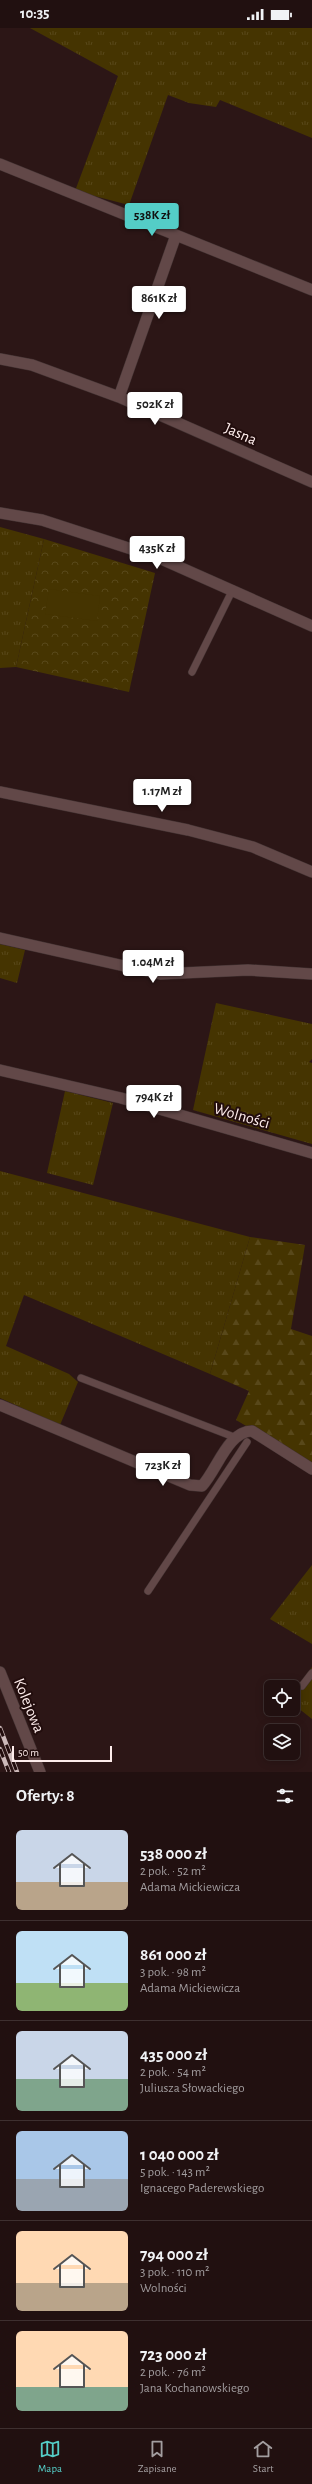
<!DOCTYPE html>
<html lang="pl">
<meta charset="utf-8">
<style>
body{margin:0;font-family:"Alegreya Sans",sans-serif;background:#2d1e1e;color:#f1f3f6;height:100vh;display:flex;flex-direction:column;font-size:15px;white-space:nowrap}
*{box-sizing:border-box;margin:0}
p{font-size:13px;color:#a29d9f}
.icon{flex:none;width:22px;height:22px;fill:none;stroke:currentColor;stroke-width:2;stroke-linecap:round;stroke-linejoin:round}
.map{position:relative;height:1744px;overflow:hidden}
.sheet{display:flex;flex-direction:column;background:#211010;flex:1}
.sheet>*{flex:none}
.fabs{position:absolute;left:264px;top:1652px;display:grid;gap:8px}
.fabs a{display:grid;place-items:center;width:36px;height:36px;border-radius:6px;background:#211010;box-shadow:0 2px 10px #0003,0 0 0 1px #3e3030;font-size:20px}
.scale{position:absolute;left:12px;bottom:10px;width:100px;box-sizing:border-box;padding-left:4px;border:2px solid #feedec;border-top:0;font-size:11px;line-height:14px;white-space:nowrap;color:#feedec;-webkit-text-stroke:3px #220d0d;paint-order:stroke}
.price{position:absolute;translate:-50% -34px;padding:0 9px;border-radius:4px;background:#fff;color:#222;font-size:13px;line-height:26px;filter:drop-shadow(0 1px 2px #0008)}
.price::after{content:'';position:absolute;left:50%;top:24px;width:12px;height:9px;margin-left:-6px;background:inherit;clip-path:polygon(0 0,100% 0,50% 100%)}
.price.current{background:#54cdc7;color:#111}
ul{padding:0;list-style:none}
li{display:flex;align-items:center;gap:12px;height:100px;padding:0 16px}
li+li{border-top:1px solid #3e3030}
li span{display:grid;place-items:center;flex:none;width:112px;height:80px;border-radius:6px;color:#555}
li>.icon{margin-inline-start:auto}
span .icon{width:48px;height:48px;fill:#fffc;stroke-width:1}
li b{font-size:17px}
h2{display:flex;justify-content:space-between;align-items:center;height:48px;padding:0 16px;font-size:17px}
.status{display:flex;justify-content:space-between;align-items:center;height:28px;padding:0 20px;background:#211010;direction:ltr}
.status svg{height:11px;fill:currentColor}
.tabs{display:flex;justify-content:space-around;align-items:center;height:56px;border-top:1px solid #3e3030;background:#211010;font-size:11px;color:#a29d9f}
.tabs a{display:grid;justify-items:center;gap:2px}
.tabs .current{color:#54cdc7}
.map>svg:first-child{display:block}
.grass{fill:url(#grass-tufts)}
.forest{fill:url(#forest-firs)}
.park{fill:url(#park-crowns)}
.garden{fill:#453401}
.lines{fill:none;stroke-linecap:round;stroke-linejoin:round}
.service-casing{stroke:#423232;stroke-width:8}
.minor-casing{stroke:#423232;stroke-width:12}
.tertiary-casing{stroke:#423232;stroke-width:12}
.service{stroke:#624848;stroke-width:7}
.minor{stroke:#624848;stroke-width:11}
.tertiary{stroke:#624848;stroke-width:11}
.rail-casing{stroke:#ccb9b9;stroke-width:4.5}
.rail{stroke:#220d0d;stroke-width:3;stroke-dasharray:9;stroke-linecap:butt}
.labels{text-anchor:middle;stroke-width:4;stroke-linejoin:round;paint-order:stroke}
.street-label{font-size:16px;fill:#feedec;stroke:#220d0d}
</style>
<div class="status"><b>10:35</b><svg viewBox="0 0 49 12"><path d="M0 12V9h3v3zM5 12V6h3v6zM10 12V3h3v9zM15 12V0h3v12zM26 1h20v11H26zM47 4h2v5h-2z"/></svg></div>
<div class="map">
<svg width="312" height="1744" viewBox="0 0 312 1744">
<defs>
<pattern id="grass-tufts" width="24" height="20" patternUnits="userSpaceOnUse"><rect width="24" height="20" fill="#453401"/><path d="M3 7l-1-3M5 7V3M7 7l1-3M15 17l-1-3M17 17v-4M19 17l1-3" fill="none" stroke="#58481a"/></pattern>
<pattern id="forest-firs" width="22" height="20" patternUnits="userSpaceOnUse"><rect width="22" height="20" fill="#453401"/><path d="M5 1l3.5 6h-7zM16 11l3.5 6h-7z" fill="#58481a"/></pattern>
<pattern id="park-crowns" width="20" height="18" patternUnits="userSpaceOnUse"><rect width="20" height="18" fill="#453401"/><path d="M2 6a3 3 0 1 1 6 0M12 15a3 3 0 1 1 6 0" fill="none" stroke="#58481a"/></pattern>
</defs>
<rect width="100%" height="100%" fill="#2c1616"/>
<!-- grass -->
<path class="grass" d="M30,0h282v110l-92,-38 -4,7 -27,-4 -21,-8 -39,110 -54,-14 43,-115z
M0,499l44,12 -28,128 -16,1z
M0,916l25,6 -8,33 -17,-5z
M216,975l96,21v35l-3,3 3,1v81l-119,-34z
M65,1063l48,12 -20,82 -46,-12z
M0,1143l250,66 -40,137 -186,-79 -18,51 63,28 9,8 -18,43 -60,-27z
M312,1537v79l-42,-25z
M312,1639v52l-19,-15v-12z"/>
<!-- forest -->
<path class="forest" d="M250,1209l55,8 -14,84 21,7v129l-76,-45 13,-29 -39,-17z"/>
<!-- park -->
<path class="park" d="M44,511l111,34 -26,119 -113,-25z"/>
<!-- garden -->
<path class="garden" d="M49,561l51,7 -3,25 -52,-7z"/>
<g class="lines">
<defs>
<path id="service" d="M192,644l41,-83
M81,1350l153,59
M148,1563l99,-149
M302,1658l10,-13"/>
<path id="minor" d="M0,136l312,126
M0,331l32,6 87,32 193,85
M119,369l57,-162
M0,764l188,38 65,17 59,25
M0,910l160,36 88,-4 64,4
M0,1042l121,28 191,55
M0,1377l190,80 12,1c15,-16 26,-55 50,-55l60,38
M0,1644l40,100"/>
<path id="tertiary" d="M0,485l42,7 117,38 153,68"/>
</defs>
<!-- service casing -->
<use href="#service" class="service-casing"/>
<!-- minor casing -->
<use href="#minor" class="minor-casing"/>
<!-- tertiary casing -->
<use href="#tertiary" class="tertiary-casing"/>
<!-- service -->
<use href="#service" class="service"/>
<!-- minor -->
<use href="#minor" class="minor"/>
<!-- tertiary -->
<use href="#tertiary" class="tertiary"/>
<defs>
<path id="rail" d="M0,1700l17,44
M0,1721l9,23"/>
</defs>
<!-- rail casing -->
<use href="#rail" class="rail-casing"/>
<!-- rail -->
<use href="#rail" class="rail"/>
</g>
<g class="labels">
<!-- street labels -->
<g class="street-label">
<text transform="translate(241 405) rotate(24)" y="6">Jasna</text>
<text transform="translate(242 1087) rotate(16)" y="6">Wolności</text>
<text transform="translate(30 1677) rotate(68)" y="6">Kolejowa</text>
</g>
</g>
</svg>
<div class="fabs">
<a><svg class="icon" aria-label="locate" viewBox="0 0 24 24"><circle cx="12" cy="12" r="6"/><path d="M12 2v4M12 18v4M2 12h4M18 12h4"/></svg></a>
<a><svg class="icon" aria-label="layers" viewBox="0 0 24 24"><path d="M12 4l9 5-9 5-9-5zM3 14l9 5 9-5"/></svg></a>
</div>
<div class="scale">50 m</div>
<b class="price current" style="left:152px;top:209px">538K zł</b>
<b class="price" style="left:159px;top:292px">861K zł</b>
<b class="price" style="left:155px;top:398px">502K zł</b>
<b class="price" style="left:157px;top:542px">435K zł</b>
<b class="price" style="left:162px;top:785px">1.17M zł</b>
<b class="price" style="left:153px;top:956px">1.04M zł</b>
<b class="price" style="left:154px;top:1091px">794K zł</b>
<b class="price" style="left:163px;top:1459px">723K zł</b>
</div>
<section class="sheet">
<h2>Oferty: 8<svg class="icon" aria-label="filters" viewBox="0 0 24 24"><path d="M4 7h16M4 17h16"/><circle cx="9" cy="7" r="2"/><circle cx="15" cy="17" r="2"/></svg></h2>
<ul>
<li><span style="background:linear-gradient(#c9d6e8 65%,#b9a48a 0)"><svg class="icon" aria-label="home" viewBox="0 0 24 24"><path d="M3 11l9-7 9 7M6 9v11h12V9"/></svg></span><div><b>538 000 zł</b><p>2 pok. · 52 m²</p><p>Adama Mickiewicza</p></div></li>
<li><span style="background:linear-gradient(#bfe0f5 65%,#8fb573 0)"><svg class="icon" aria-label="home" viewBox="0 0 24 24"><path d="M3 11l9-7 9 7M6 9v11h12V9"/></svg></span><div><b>861 000 zł</b><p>3 pok. · 98 m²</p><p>Adama Mickiewicza</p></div></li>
<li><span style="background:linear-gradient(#c9d6e8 60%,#7fa58c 0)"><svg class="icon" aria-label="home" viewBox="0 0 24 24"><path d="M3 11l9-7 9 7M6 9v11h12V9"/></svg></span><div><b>435 000 zł</b><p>2 pok. · 54 m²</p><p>Juliusza Słowackiego</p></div></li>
<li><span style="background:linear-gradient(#a9c7e8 60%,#9aa5b1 0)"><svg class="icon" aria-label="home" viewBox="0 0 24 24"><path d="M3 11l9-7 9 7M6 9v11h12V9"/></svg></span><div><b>1 040 000 zł</b><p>5 pok. · 143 m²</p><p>Ignacego Paderewskiego</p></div></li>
<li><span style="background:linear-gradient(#ffd9b3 65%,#b9a48a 0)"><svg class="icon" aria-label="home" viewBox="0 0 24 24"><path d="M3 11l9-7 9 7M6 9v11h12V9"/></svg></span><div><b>794 000 zł</b><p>3 pok. · 110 m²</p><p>Wolności</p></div></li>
<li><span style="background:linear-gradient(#ffd9b3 70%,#7fa58c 0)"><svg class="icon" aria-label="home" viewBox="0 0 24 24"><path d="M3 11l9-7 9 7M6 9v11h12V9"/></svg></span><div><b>723 000 zł</b><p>2 pok. · 76 m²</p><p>Jana Kochanowskiego</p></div></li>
</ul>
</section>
<nav class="tabs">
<a class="current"><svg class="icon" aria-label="map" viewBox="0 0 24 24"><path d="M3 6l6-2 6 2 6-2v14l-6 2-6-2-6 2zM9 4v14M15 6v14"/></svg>Mapa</a>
<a><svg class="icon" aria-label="saved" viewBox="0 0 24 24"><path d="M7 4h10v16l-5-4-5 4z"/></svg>Zapisane</a>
<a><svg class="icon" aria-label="home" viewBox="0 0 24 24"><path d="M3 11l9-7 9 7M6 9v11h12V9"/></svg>Start</a>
</nav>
